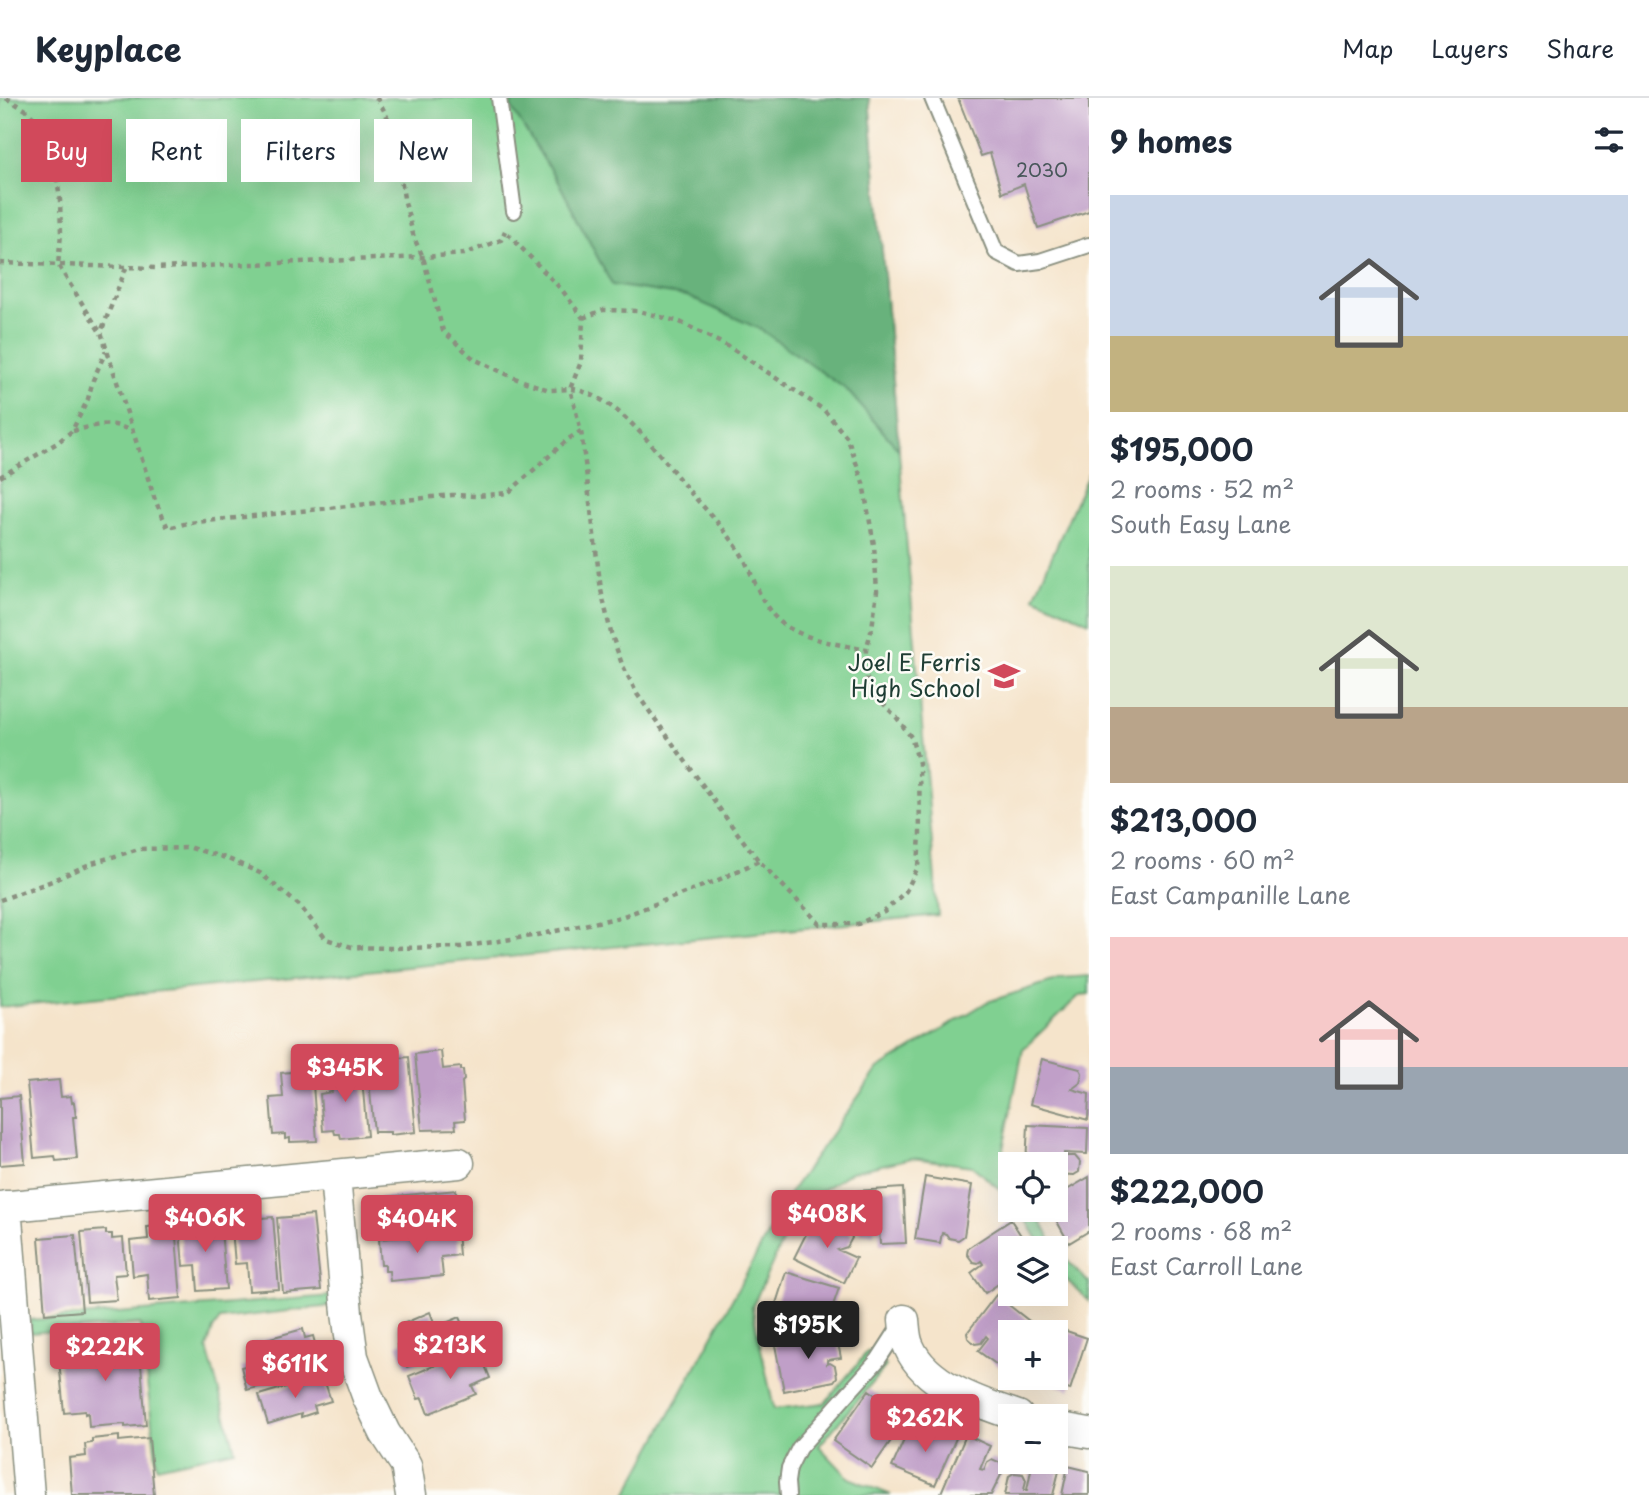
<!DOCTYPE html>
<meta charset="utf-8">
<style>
body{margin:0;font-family:"Playpen Sans",sans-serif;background:#f2f2f3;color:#1f2937;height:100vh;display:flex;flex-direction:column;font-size:26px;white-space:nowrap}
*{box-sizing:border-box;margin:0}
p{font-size:23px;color:#747a83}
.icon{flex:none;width:38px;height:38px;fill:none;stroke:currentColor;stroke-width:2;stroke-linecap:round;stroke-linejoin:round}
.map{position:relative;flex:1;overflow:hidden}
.drawer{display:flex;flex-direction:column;background:#fff;width:560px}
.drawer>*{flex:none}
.banner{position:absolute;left:21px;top:21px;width:665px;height:63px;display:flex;gap:14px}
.tools{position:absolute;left:998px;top:1054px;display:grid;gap:14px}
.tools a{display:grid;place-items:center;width:70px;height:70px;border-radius:0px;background:#fff;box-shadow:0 7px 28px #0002;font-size:35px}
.price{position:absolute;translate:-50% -60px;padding:0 16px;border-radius:7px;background:#d1495b;color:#fff;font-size:23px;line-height:46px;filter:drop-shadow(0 2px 4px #0008)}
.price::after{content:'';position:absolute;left:50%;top:42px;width:21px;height:16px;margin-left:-10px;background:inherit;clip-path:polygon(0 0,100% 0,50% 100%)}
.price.active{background:#222;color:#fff}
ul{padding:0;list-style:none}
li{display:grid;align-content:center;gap:14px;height:371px;padding:0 21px}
li span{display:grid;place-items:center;height:217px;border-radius:0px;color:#555}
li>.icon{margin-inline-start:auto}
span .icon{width:126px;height:126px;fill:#fffc;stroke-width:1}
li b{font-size:30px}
h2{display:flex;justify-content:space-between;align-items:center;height:84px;padding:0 21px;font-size:30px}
.tag{padding:0 24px;border-radius:0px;background:#fff;box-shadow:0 7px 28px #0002;font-size:24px;line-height:63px}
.tag.active{background:#d1495b;color:#fff}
header{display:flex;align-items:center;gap:42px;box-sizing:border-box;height:98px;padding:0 35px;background:#fff;border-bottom:2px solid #e0e1e3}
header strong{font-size:33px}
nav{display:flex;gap:38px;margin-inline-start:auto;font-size:24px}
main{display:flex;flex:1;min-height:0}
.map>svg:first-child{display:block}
.green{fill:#80d091;stroke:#508662;stroke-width:2}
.forest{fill:#68b27b;stroke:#447858;stroke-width:2}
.building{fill:#c09fc8}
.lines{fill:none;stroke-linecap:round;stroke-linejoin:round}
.lane-casing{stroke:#8a9080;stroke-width:18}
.street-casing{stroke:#8a9080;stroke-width:33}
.path{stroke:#8a9080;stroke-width:4.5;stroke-dasharray:5 5;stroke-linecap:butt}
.lane{stroke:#fff;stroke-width:14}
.street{stroke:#fff;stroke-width:30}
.labels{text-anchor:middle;stroke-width:5;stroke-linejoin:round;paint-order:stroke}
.number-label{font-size:19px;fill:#475659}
.poi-label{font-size:23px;fill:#1f3d34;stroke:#fdfcf7;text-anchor:end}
</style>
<header>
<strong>Keyplace</strong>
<nav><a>Map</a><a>Layers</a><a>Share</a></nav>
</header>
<main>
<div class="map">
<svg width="1089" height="1397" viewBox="0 0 1089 1397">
<rect width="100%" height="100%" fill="#fdfcf7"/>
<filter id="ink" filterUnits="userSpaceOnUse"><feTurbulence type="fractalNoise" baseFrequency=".0143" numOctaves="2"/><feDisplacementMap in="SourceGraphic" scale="14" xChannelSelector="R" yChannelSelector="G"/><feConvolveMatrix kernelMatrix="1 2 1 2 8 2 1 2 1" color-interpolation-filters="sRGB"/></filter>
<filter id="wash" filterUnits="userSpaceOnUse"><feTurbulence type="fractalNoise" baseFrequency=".00686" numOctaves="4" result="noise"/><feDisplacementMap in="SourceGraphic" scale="28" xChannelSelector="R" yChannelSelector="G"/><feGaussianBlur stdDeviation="1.57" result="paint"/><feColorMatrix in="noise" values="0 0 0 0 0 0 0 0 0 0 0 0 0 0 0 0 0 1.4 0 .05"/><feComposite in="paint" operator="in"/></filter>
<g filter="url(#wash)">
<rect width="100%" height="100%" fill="#f5e4cb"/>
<!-- green -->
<path class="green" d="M0,0h869l69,817 -938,92z
M1089,374v150l-55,-25z
M1089,878v18l-9,1 -57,54 -20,100 7,15v34l-38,-32 -60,-8 -61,14 -52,33 -47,102 22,102 51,-6 43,-52 18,15 -67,80 30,32 42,17h-265l165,-304 87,-122 109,-67 75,-24z
M1020,1111h15l20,39 34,35v18l-34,-32v-21h-12z
M331,1198v10l-111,13 -7,10 -6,19 28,102 -78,17 -17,-143 -109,9 -1,-13z"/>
<!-- forest -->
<path class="forest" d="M512,0h357l30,352 -52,-60 -87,-61 -73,-33 -75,-11 -51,-98 -50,-80z"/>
<g id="blocks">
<!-- building -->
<path class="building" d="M958,0h131v113l-51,17 -14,-44 -22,9 -12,-40 -9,3z
M441,953l2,18 18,-2v3h2l1,10 -2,2 3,38 -10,1 1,8 -34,1 -7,-76z
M409,959l7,75 -26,3v-3h-16l-5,-51 9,-1 -2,-20z
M1042,961l38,10 2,4 -2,10 -8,6 17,5 -1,26 -58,-16z
M361,969l6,69 -26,3 -1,-5h-5l-1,-4 -11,1 -3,-37 12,-2 -2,-22z
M312,972l5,71 -27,1v-4l-5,1v-5l-12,1 -3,-37 13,-1 -2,-24z
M59,982l2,17 10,-1 1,7 2,-1 2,15h-3l4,42 -21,2 -1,-5 -21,2 -7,-75z
M19,998l6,67 -25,2v-67z
M1028,1027l60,3 -1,26 -23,-1v3h11l5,6 -1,10 -5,3 -19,-1v-10h-29z
M925,1079l47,8 -8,51 -6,4 -9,-2 -3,-4 -4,-1 -2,10 -25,-4z
M1089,1079v54l-20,12 -19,-34h5v-12z
M903,1090l3,55 -26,1 -1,-15h-4l-2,5 -11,-1 -3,-3 -3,-39z
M456,1092l3,32 -78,7v-8h-2l-2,-23z
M313,1117l8,75 -38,3 -6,-75z
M815,1118l35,16 2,6 -5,9 -9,3 18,8 -12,25 -50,-25z
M273,1119l6,72 -30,2 -2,-28 -12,1 -3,-35 11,-1 -1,-5h6v-4z
M220,1120l6,71 -28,2 -2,-26 -13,1 -3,-35 17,-1 -1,-9z
M1011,1122l18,28h-19v28l-25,17 -14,-20 12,-9 -2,-3 -3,2 -5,-1 -6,-8 1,-6z
M175,1127l6,73 -32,3 -2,-27 -14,2 -3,-35 18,-2 -1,-12z
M106,1132v4h6v5l11,-1 3,36 -12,1 3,25 -30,2 -6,-70z
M457,1134l2,23 -18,2 2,19 -53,5 -1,-10h-4v-6h-4l-2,-26z
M75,1137l7,76 -37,3 -6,-76z
M786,1174l53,16 -9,26 -18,-6v2l3,2 3,4 -4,10 -5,2 -37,-12z
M996,1197l37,29 -6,8h-17v22l-10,13 -22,-16 10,-13 -2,-2 -5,7 -6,1 -7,-6 -1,-5z
M430,1214l6,15 24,-10 10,24 -63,26 -10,-22 8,-4 -7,-15z
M1043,1225l44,15 -17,52 -25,-9 1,-4h9v-45h-15z
M303,1231l2,9 8,-2 9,33 -75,21 -6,-23 16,-4 -5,-20z
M836,1235l5,25 -14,2v4l3,-1 5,3 2,11 -3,4 -50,10 -9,-46z
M108,1241v5l14,-2 -1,-1h18l7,84 -21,2v-3l-36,3 -1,-14 -3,1v-3l-21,2 -5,-53 17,-1 -1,-12 7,-1 -1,-5z
M478,1250l12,30 -18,8 4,8 -48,20 -6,-16 -4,1 -9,-23z
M323,1278l8,25 -17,5 2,6 -15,5v-3l-33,10 -9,-29z
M869,1292l20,14 -6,8 4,3 5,-1 8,6 1,6 -29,42 -39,-27z
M933,1328l24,10 -22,49 -43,-18 16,-36 5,-1 9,4 2,4 3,1z
M966,1337l24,11 -10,23 4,1 3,-8 5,-3 9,4 3,6 -13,26h-51z
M119,1338v5l30,-3 5,57h-82l-3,-37 17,-2 -1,-12 7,-1v-4z
M1032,1367l27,6 -6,24h-48l4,-19 5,-3 9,1 3,6 -2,10h3z
M1068,1368l21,5v24h-27z"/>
</g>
</g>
<g filter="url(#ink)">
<use href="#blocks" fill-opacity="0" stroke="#8a9080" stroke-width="2"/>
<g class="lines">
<defs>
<path id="lane" d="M499,0l15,113
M932,0l64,154 23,12 21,-3 49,-16
M788,1397l-1,-13 2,-14 10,-20 79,-88 22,-34"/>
<path id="street" d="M335,1078l12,137 6,44 15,41 17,35 21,32 5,30
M6,1108l23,289
M0,1109l459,-44
M904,1222c1,9 1,19 5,27 17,39 71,56 109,69
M1055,1329l34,6"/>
</defs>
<!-- lane casing -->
<use href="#lane" class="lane-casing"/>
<!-- street casing -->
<use href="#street" class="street-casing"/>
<!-- path -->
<path class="path" d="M6,0l20,12 18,18 10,29 6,43 1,34 -3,31 42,67
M376,0l3,3 14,27 11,70 10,40 9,19 20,74 31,28 43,20 32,11 21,-1 11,-27 2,-44 -21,-28 -57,-59
M0,165l155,5 268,-11 41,-3 37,-14 4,-9
M126,170l-25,64 54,168 13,28 20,-5 264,-28 25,1 31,-3 59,-53 14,-9
M583,220l20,-8 36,1 41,11 51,26 93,62 24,29 15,44 11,62 3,46 -5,37 -6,22 -1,15 2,15 3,8 8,10 19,20 14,19 8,26 1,71 -2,33 -12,24 -22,21 -26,12h-38l-61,-63 -27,-35 -95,-132 -15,-30 -11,-31 -10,-43 -20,-159 -11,-42c47,4 91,68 119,102 19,21 40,42 54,66 11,20 17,45 33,61 20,21 63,26 90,32
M73,333c21,-5 39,-12 59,1
M0,379l57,-34 15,-12 16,-32 5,-19 13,-29
M0,802l52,-19 40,-18 47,-14 52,-1 35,10 34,15 40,33 26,33 26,8 39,1 70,-1 76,-12 84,-18 95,-36 43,-20"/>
<!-- lane -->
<use href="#lane" class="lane"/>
<!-- street -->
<use href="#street" class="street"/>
</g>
</g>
<!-- icons -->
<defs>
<symbol id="school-bare" viewBox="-9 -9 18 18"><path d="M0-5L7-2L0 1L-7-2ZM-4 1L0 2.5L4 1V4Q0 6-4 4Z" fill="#d1495b" stroke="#fdfcf7" stroke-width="2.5" paint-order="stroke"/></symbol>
</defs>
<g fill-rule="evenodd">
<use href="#school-bare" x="982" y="556" width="44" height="44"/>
</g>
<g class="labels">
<!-- number labels -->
<g class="number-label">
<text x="1042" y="79">2030</text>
</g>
<!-- poi labels -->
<g class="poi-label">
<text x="981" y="573">Joel E Ferris<tspan x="981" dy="26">High School</tspan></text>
</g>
</g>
</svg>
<div class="tools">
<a><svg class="icon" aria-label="locate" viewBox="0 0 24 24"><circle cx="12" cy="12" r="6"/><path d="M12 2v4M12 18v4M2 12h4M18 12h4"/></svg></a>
<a><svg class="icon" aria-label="layers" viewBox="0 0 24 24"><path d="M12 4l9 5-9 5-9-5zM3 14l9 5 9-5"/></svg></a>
<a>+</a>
<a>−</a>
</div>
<b class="price" style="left:345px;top:1006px">$345K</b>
<b class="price" style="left:827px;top:1152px">$408K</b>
<b class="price" style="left:205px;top:1156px">$406K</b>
<b class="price" style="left:417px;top:1157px">$404K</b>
<b class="price active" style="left:808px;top:1263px">$195K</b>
<b class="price" style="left:450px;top:1283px">$213K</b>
<b class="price" style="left:105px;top:1285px">$222K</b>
<b class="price" style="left:295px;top:1302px">$611K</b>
<b class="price" style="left:925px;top:1356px">$262K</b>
<div class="banner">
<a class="tag active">Buy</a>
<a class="tag">Rent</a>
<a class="tag">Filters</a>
<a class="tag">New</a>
</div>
</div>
<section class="drawer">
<h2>9 homes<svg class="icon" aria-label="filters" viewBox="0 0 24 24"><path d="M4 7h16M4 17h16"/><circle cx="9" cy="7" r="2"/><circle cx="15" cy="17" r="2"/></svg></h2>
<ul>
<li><span style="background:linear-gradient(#c9d6e8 65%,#c2b280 0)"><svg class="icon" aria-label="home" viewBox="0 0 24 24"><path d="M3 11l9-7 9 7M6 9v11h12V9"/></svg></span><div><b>$195,000</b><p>2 rooms · 52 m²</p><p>South Easy Lane</p></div></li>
<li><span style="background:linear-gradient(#dfe7d0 65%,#b9a48a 0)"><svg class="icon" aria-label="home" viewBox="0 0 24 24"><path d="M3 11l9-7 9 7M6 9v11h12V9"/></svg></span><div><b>$213,000</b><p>2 rooms · 60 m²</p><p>East Campanille Lane</p></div></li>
<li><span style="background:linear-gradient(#f6c9c9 60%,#9aa5b1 0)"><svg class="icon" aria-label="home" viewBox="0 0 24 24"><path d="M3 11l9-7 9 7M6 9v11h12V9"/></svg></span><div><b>$222,000</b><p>2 rooms · 68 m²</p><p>East Carroll Lane</p></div></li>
</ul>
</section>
</main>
